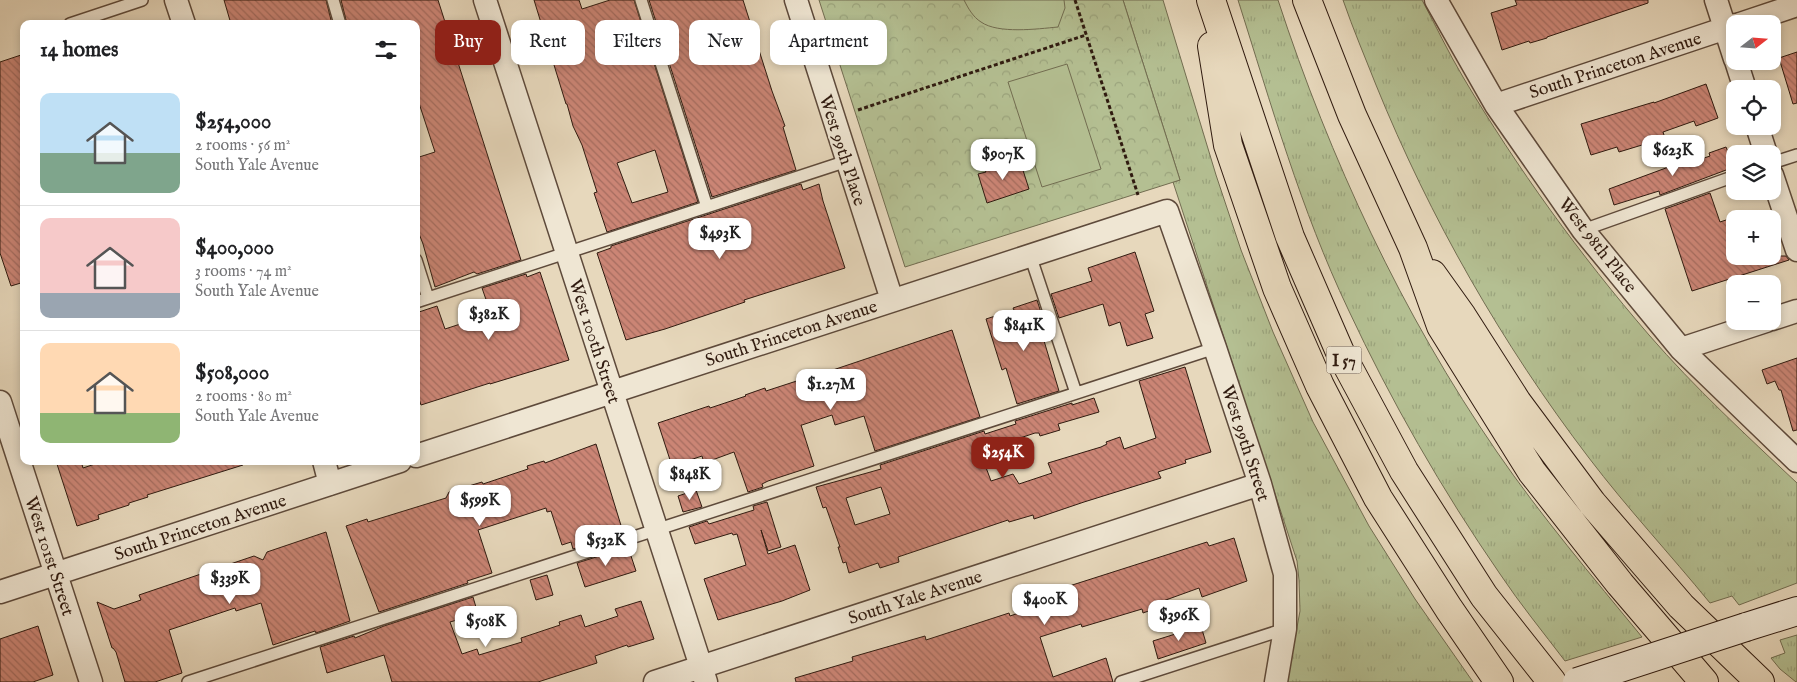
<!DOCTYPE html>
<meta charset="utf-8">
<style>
body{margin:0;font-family:"IM FELL English",serif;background:#f2f2f2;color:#202124;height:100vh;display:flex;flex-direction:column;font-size:19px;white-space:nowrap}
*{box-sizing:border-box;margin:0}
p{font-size:16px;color:#757577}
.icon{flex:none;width:28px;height:28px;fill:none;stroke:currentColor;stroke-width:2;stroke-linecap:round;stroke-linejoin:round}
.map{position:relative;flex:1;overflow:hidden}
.sheet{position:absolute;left:20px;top:20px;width:400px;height:445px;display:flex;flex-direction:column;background:#fff;border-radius:10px;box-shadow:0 2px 8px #0003}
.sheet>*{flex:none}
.top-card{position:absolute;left:435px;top:20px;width:475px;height:45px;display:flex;gap:10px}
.needle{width:32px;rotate:73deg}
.tools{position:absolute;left:1726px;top:15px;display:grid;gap:10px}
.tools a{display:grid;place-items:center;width:55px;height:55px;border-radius:10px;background:#fff;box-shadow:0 2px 8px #0003;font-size:25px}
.price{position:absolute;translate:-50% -42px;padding:0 11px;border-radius:10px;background:#fff;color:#222;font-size:16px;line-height:32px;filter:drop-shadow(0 1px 2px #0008)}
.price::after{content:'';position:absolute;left:50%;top:30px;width:15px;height:11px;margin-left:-8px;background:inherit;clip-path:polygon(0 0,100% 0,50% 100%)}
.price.active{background:#8f2418;color:#fff}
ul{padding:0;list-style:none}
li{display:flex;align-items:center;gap:15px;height:125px;padding:0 20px}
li+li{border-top:1px solid #e0e0e0}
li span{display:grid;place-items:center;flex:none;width:140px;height:100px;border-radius:10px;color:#555}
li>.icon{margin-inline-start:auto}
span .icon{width:60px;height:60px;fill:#fffc;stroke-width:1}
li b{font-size:21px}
h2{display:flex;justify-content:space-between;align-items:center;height:60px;padding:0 20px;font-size:21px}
.chip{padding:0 18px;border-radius:10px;background:#fff;box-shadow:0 2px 8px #0003;font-size:18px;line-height:45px}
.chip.active{background:#8f2418;color:#fff}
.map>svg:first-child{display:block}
.grass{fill:url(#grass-tufts);stroke:#726d51}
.park{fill:url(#park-crowns);stroke:#726d51}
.garden{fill:#b4bf92;stroke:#726d51}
.building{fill:url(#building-back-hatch);stroke:#301b10;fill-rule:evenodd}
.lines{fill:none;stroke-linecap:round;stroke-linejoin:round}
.lane-casing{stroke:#5e4a3b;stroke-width:14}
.street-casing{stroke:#5e4a3b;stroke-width:25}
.secondary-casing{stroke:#301b10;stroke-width:30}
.highway-casing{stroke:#301b10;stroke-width:30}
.path{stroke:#301b10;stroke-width:3;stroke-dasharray:4 2.5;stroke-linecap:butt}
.lane{stroke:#efe6d3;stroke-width:11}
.street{stroke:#efe6d3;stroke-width:22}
.secondary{stroke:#efe6d3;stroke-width:28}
.highway{stroke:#e7d8bc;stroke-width:28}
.secondary-bridge-casing{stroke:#301b10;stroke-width:30;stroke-linecap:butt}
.secondary-bridge{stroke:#efe6d3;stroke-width:28}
.labels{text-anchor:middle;stroke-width:4;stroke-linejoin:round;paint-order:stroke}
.shield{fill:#efe6d3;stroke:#69584a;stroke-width:1}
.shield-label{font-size:16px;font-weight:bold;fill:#301b10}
.street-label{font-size:18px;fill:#301b10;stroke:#efe6d3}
</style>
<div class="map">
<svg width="1797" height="682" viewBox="0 0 1797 682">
<defs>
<pattern id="grass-tufts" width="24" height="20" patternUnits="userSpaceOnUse" patternTransform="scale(1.25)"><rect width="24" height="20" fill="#b4bf92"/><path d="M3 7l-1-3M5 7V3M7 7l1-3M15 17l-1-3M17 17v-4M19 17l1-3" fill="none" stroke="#9ba47d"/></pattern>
<pattern id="park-crowns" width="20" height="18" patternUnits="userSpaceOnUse" patternTransform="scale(1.25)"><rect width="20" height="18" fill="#b4bf92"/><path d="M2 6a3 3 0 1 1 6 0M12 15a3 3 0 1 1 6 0" fill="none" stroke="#9ba47d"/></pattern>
<pattern id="building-back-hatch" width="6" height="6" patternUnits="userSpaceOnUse" patternTransform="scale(1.25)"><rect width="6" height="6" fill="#cb8575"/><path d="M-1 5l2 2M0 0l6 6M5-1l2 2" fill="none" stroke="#a56c5f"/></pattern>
</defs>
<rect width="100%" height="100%" fill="#e7d8bc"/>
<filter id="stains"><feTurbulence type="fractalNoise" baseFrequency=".004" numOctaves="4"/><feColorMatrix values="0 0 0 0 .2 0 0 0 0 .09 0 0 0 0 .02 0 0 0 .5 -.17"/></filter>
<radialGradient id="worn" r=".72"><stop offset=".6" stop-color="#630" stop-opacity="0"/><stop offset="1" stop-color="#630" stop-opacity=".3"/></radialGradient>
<!-- grass -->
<path class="grass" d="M1123,0h40l53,175 25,75 32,82 40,90 56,104 46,73 58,83h-186l13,-71 -1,-31 -2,-19 -124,-379 7,-2z
M1238,0h40c52,159 124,314 219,452 44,64 95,124 145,185l-77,24c-22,-29 -45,-57 -65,-87 -58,-84 -109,-173 -152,-265 -47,-99 -77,-205 -110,-309z
M1343,0h79c14,26 26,52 41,77 54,91 117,178 186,258 46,53 97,100 148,148v100l-58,22 -7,-9 -22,7c-40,-49 -83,-95 -121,-145 -87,-114 -159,-240 -213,-373 -11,-28 -23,-56 -33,-85z
M1797,635v47h-1l-16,-13 -9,-11 14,-5 -5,-13z"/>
<!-- park -->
<path class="park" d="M819,0h304l57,180 -275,87z"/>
<!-- garden -->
<path class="garden" d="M964,0h100l1,8 -7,19c-21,2 -60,7 -77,-5 -8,-5 -13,-14 -17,-22z
M1067,64l34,105 -59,18 -34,-105z"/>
<!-- building -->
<path class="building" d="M224,0h102l6,24h-101z
M341,0h97l83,260 -44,14 -3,-2 -39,15 -12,-43 -7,-18v-68l19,-6 -19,-58v-70h-69z
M534,0h45l3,9 28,-9h24l64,202 -91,30 -13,-39 3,-1 -15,-47 -9,-19 -6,-22h-1zM655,150l13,42 -36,11 -15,-40z
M649,0h94l29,91 13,35 -2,1 13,43 -84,27z
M1515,0h133v3l-101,34v1l-17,5 -1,-2 -27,9 -11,-37 26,-8z
M1797,52v51l-4,1 -14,-46z
M24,54v228l-13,4 -11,-33v-191z
M1706,84l12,34 -22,8 -2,-5 -31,11 2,6 -46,14 -2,-5 -26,8 -10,-31 73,-22v1z
M1726,147l8,20 -74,28 -1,-4 -45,14 -5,-16 65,-24 1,3 35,-12 -1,-3z
M1010,161l1,3 9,-3 9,28 -42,14 -9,-29 8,-2 -1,-2z
M801,184l2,6 16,-6 4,17 22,67 -101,32 1,2 -80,27 -39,11 -29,-87 14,-5v-2z
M1710,193l10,29 15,-5v39h51l3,4 -97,31 -27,-82z
M1135,252l19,59 -9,3 8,24 -26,8 -7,-24 -11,4 -6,-22 -44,14 -8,-24 41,-13 -4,-13z
M540,272l29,88 -79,24v-1l-69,22 -5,-16v-76l21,-7 8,23 46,-15 -9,-26 44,-14 1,3z
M1037,300l7,22 -5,2 20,67 -42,13 -11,-36 -4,2 -16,-51 28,-9 -1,-2z
M952,330l28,87 -105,34 -11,-35 -29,9 -3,-10 -30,10h-1l13,41 -46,15 -6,3 1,3 -15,5 -14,-40 -30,11 -2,-7 -30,10 -14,-43 51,-17 1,2 36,-12 -1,-1 20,-7 1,3 46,-15v1z
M1797,358v72l-4,1 -12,-41h-2l-4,-9 -8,3 -5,-14z
M1185,367l26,85 -26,8 1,3 -28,9 3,6 -77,24 -50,17 -1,-4 -24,7 -1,-2 -110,37 1,5 -19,6 -2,-5 -29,10 -3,-11 -3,1 -5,-16h2l-14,-40 -3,1 -7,-21 51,-14 14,-4 -1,-4 104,-34 1,3 31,-10 -1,-3 57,-18v2l22,-7 5,14 -41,12 2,6 -20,6 -1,-3h-4l-30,10v3l-24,8 10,27 22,-7 6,10 33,-11 -4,-10 53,-16 6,-3 -1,-2 14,-5 4,12 32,-11 -17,-57zM881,487l9,27 -35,11 -9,-27z
M596,444l27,88 -50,17 -2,-7 -9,3 -11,-34 -4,1 -1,-4 -68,22 14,43 -25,8 1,2 -89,29 -33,-86 21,-7 1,3 78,-24 3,-6 33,-10 1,2 45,-15 -1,-3 17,-5 1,2z
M56,461h25l2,7 21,-7h138l1,4 -96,30 1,2 -19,6v2l-31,10 1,4 -22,7z
M696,490l6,17 -19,5 -5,-16z
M767,502l14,45 -13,4 -7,-21 7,24 27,-9 15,45 -28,11 -64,19 -14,-41 42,-14 -9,-31 -4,1 -1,-2 -37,11 -6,-17 18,-6 2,3 45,-14 -1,-4z
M326,532l24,89 -34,12 -1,-2 -42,14 -12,-42 -25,8 -1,-3 -66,22 13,43 -27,9h-30l-9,-30 -3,-4h-1l-15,-46 17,7 27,-9 -2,-5 115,-39 9,4 4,-8z
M1234,538l13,43 -45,16 -3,-9 -36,13 2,4 -22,8 -1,-4 -60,18 -1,-3 -41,13 13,40 53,-19 7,24h-317l-1,-4 58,-17 -1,-4 73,-21 1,4 83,-27 1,3 32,-11 -1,-10 166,-53 2,4z
M628,547l8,24 -51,16 -8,-24z
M547,575l6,20 -17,5 -6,-20z
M473,597l5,17 -28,8 12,32 15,-5 2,6 43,-13 -1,-4 39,-13 -1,-3 22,-7 4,12 33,-11 -3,-7 26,-8 13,38 -26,8 -1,-2 -32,11 2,7 -59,19h-146l-8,-27 -57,18 -7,-26 34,-11 1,2 29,-12z
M38,626l15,49 -20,7h-33v-43z
M1201,626l5,17 -48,16 -5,-18z"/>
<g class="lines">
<defs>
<path id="lane" d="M333,0l7,24
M641,0l66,207
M70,24l72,-24
M1772,163l25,-8
M1583,230l152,-54
M1030,255l46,138
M416,260l12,38
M416,302l431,-141
M188,682l1027,-334
M1121,682l164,-53"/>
<path id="street" d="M176,0l8,24
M485,0l221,682
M796,0l96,300
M1436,0l60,105 87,125 98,119 116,112
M1716,0l19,59
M1740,24l57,-19
M1736,61l9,28
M1496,105l239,-80
M1757,126l9,28
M1772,175l25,75
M1772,319l25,-8
M1681,349l85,-28
M0,402l91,280
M416,456l751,-245 48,137 45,136 25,90v55l-9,53
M324,461l6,23
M0,592l400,-131
M655,682l605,-198"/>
<path id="secondary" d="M1746,627l51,-16"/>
<path id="highway" d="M1211,0l79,237 50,115 64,119 80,125 68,86
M1307,0l45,115 61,133 28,78 91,146 88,112 84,98
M1212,46l16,99 49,143 43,98 58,112 71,111 50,73
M1432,274l30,42 55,86 75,101 89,103 79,76"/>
</defs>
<!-- lane casing -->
<use href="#lane" class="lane-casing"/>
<!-- street casing -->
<use href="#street" class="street-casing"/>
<!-- secondary casing -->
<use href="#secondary" class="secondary-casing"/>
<!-- highway casing -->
<use href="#highway" class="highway-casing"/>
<!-- path -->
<path class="path" d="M1075,0l63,195
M858,110l228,-75"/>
<!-- lane -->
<use href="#lane" class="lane"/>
<!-- street -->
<use href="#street" class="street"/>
<!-- secondary -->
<use href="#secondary" class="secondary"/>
<!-- highway -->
<use href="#highway" class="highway"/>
<defs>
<path id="secondary-bridge" d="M1577,682l169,-55"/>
</defs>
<!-- secondary-bridge casing -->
<use href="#secondary-bridge" class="secondary-bridge-casing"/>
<!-- secondary-bridge -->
<use href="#secondary-bridge" class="secondary-bridge"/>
</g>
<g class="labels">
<!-- shield labels -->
<rect class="shield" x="1326.5" y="346.5" width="35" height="27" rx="4"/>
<g class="shield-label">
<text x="1344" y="366">I 57</text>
</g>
<!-- street labels -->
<g class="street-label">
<text transform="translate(1615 65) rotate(-18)" y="6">South Princeton Avenue</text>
<text transform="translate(843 150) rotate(72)" y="6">West 99th Place</text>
<text transform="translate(1598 245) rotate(52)" y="6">West 98th Place</text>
<text transform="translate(791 333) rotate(-18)" y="6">South Princeton Avenue</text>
<text transform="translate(595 341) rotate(72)" y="6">West 100th Street</text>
<text transform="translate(1246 443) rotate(72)" y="6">West 99th Street</text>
<text transform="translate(200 527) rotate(-18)" y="6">South Princeton Avenue</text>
<text transform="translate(50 556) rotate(72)" y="6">West 101st Street</text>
<text transform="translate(915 597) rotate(-18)" y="6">South Yale Avenue</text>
</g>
</g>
<rect width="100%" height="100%" filter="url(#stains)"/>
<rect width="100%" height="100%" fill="url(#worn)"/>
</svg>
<div class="tools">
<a><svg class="needle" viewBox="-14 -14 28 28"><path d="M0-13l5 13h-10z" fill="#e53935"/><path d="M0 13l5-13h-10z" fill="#757577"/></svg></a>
<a><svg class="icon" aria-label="locate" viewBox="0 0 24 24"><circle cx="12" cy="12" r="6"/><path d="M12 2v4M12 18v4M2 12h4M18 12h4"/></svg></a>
<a><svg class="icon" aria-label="layers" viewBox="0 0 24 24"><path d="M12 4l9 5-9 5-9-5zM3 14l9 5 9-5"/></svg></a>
<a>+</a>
<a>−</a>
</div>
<b class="price" style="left:1673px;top:177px">$623K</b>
<b class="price" style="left:1003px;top:181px">$907K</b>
<b class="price" style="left:720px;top:260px">$493K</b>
<b class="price" style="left:489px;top:341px">$382K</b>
<b class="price" style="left:1024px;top:352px">$841K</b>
<b class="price" style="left:831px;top:411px">$1.27M</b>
<b class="price active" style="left:1003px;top:479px">$254K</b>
<b class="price" style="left:690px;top:501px">$848K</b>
<b class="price" style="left:480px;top:527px">$599K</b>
<b class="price" style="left:606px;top:567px">$532K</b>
<b class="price" style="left:230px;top:605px">$339K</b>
<b class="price" style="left:1045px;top:626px">$400K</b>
<b class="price" style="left:1179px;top:642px">$396K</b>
<b class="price" style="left:486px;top:648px">$508K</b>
<div class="top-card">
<a class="chip active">Buy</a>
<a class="chip">Rent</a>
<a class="chip">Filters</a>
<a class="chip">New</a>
<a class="chip">Apartment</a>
</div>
<section class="sheet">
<h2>14 homes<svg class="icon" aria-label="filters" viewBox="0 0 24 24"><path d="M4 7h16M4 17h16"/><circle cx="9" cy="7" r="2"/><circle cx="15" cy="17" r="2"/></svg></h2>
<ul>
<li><span style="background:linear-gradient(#bfe0f5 60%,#7fa58c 0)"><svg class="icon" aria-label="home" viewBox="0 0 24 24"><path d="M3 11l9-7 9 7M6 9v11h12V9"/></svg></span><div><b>$254,000</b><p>2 rooms · 56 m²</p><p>South Yale Avenue</p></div></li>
<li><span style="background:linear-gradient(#f6c9c9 75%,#9aa5b1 0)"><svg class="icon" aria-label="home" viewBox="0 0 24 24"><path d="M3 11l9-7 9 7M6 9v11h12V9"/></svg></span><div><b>$400,000</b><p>3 rooms · 74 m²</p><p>South Yale Avenue</p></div></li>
<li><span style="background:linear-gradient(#ffd9b3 70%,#8fb573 0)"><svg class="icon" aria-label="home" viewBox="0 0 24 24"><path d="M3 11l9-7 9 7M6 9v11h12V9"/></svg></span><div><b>$508,000</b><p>2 rooms · 80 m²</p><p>South Yale Avenue</p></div></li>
</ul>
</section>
</div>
